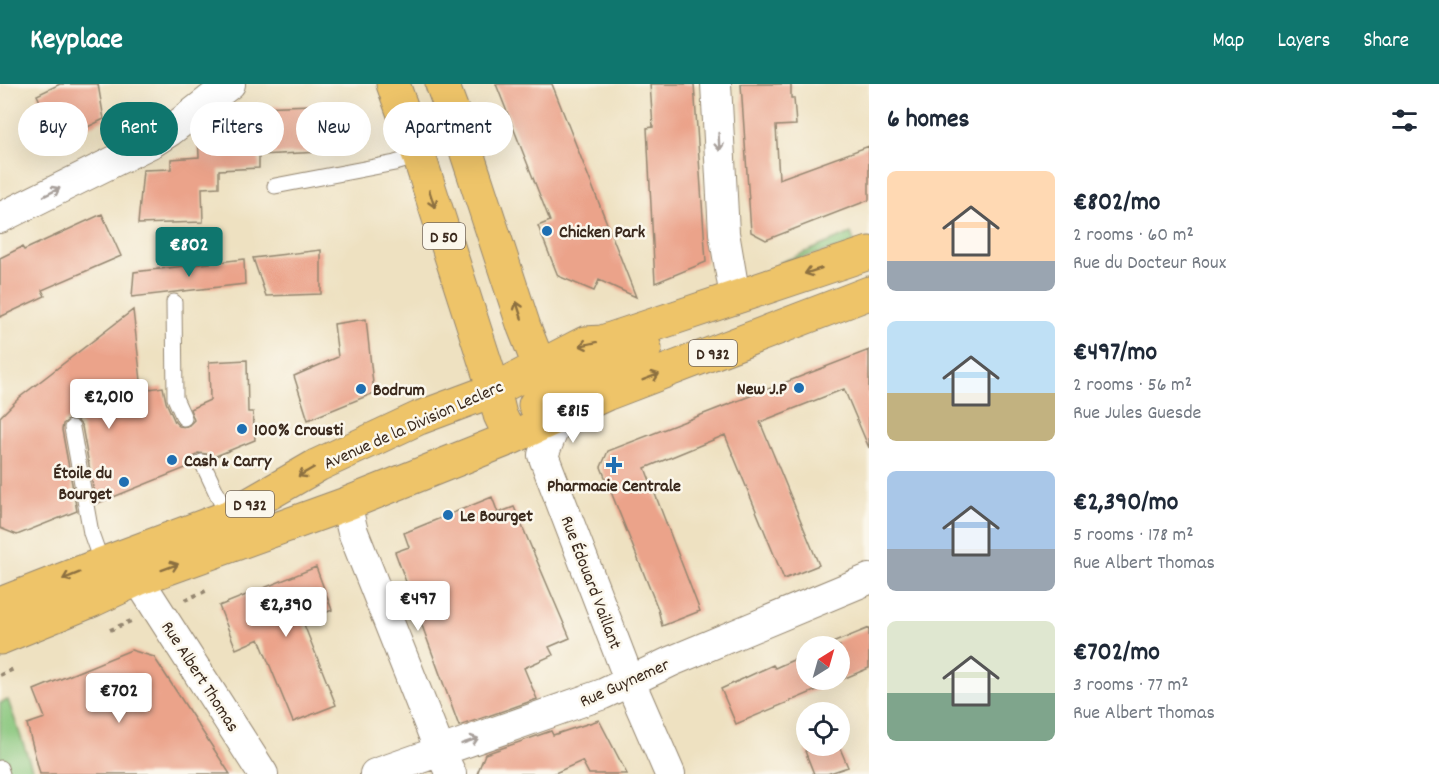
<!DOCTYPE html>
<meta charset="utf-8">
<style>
body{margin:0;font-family:Dekko,sans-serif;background:#f6f6f7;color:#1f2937;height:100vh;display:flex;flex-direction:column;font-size:22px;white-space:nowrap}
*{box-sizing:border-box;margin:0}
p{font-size:20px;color:#747a83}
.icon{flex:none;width:33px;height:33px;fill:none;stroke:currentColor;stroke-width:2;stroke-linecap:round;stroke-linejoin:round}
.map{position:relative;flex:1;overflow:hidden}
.sheet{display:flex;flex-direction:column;background:#fff;width:570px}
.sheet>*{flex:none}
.guide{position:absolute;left:18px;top:18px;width:570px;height:54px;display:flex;gap:12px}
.needle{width:39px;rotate:37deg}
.buttons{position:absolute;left:796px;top:552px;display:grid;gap:12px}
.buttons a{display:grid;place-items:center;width:54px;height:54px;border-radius:50%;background:#fff;box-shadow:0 6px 24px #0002;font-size:30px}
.price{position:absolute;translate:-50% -51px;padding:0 14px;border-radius:6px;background:#fff;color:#222;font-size:20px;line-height:39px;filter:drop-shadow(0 2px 3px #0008)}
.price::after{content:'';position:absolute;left:50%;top:36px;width:18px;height:14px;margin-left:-9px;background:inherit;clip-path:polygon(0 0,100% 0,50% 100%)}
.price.on{background:#0f766e;color:#fff}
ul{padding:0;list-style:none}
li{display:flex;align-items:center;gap:18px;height:150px;padding:0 18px}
li span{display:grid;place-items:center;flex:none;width:168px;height:120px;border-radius:9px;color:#555}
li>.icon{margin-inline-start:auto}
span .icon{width:72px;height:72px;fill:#fffc;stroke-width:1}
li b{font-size:26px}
h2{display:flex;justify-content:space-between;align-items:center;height:72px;padding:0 18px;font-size:26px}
.chip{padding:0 21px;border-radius:27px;background:#fff;box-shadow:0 6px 24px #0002;font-size:21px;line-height:54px}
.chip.on{background:#0f766e;color:#fff}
header{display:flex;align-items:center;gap:36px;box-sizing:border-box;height:84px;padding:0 30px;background:#0f766e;color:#fff}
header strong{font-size:28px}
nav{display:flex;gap:33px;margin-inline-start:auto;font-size:21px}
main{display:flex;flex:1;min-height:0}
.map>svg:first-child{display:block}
.green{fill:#88c67d;stroke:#62784e;stroke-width:1.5}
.building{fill:#eba38a}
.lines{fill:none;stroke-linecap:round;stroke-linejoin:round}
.lane-casing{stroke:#948670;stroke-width:17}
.street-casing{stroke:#948670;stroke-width:32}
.primary-casing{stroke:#948670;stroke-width:35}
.path{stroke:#948670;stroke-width:4;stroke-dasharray:4.5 4.5;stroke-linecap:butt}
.lane{stroke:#fff;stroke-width:15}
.street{stroke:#fff;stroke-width:30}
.primary{stroke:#eec469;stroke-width:33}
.oneway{stroke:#a79f9a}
.oneway2{stroke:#8c6f40}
.poi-dot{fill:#1f6fb2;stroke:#fbf7ec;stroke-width:2}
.labels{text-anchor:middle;stroke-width:5;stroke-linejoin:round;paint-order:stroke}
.shield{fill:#fbf7ec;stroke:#75685c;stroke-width:1.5}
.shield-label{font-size:16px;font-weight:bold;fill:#3b2a1e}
.poi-label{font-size:18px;font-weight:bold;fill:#3b2a1e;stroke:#fbf7ec;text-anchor:start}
.street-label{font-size:18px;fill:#3b2a1e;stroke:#fbf7ec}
</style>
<header>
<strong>Keyplace</strong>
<nav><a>Map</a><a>Layers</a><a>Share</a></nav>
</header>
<main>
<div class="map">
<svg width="869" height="690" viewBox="0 0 869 690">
<rect width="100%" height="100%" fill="#fbf7ec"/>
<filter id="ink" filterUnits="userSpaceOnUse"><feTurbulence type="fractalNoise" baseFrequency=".0167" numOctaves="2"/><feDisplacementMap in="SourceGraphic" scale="12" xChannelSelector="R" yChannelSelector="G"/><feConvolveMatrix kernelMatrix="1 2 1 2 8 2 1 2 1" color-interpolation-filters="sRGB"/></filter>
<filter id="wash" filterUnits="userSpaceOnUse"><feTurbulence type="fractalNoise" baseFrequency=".008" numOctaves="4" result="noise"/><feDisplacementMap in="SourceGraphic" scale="24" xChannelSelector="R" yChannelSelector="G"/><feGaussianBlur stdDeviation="1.35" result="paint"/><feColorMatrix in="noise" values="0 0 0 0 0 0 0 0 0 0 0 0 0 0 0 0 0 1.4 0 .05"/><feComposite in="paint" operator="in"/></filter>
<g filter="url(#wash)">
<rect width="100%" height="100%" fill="#eee1c1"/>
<!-- green -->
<path class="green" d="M851,149l4,11 -78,20z
M8,616l26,74h-34v-71z"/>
<g id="blocks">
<!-- building -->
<path class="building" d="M60,0h38l6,35 -45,22 -22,-46z
M496,0h56l84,213 -37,-17 -5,11 -36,-15 -20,-50 12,-5z
M650,0h44l12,178 -51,21 -8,-155 6,-1z
M741,0h50v14h3l2,27 -20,1 3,53 90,-33v54l-103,40 -15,-8z
M340,20l2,47 -83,4v13l-40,2v17l-17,1 1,34 -65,2 5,-54 28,-1v-10l28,-2 -1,-22 30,-1 -1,-14 30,-2v-11z
M102,130l19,42 -79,34 3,6 -45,21v-59l22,-11 2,3z
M321,166v44l-55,2 -13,-38z
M244,175l1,25 -113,13 2,-25z
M133,226l9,80 21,-3 3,15 9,20 4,4 8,1 7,-7 -4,-11 20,-9 -1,-38 38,-2 1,52h5l2,28 -44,18 -4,-4 -9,-1 -4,4 -1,8 -97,39 -14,-78 -6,-7h-6l-7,5 -1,6 15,81 -60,24 -17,-7v-111l20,-20z
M366,235l8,74 -66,27 -14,-44 44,-19 -4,-33z
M869,266v98l-25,-59 -84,33 59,143 -35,14 -59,-144 -80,33 55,143 -38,15 -4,-17 -57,-142 7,-16z
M492,413l6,16 16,-6 56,131 -21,9 4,8 -29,13 13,31 -78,27 -64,-174 14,-5 -5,-14z
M316,483l16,43 -29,12 33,83 -43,17 -34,-83 -23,10 -17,-43z
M869,544v40l-133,56 -15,-35 52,-24 2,3 32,-14v26h33v-34h-15z
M131,566l23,7 76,117h-190l-13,-50 18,-6 -11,-28z
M599,636l28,54h-38l-7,-13 -29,13h-76l8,-20 66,-23 2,4z
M822,662h17l9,21 -21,7h-13l-9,-23z"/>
</g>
</g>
<g filter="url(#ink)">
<use href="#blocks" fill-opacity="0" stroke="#948670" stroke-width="1.5"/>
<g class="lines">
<defs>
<path id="lane" d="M275,102l120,-23 24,-7
M174,218l1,96 9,20
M72,344l19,105 11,31
M202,378l26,55
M0,684l2,6"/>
<path id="street" d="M716,0l8,149 11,64
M0,134l153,-76 17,-11 60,-47
M559,332l-16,39 87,227 40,92
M346,420l7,28 87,219 11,23
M138,495l125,195
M375,690l228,-80 69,-33 197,-82"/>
<path id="primary" d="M393,0l26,72 75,234 6,25 11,23
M442,0l18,48 64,195 35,89
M535,321l13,-16 47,-22 50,-19
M0,520l102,-40 126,-47 90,-52 101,-47 75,-28 91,-47 17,-1 267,-89
M0,554l93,-38 45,-21 208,-75 165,-66 95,-44 263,-101"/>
</defs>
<!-- lane casing -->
<use href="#lane" class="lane-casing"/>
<!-- street casing -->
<use href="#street" class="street-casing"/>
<!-- primary casing -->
<use href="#primary" class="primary-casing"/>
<!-- path -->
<path class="path" d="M185,516l23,-10
M110,546l21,-9
M0,591l14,-6"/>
<!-- lane -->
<use href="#lane" class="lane"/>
<!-- street -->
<use href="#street" class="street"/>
<!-- primary -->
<use href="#primary" class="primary"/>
</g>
<!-- one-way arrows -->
<defs><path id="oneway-shaft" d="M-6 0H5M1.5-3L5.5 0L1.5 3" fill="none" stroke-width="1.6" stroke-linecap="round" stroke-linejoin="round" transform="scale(1.5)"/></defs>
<g class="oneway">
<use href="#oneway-shaft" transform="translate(719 58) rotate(87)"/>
<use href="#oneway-shaft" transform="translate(52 108) rotate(-27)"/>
<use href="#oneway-shaft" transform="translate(470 657) rotate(-19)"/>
</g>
<g class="oneway2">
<use href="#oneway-shaft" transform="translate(432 115) rotate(72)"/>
<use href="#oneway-shaft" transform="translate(813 187) rotate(162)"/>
<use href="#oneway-shaft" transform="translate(519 226) rotate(-108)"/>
<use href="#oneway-shaft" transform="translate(588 260) rotate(168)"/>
<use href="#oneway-shaft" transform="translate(651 293) rotate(-21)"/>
<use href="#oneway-shaft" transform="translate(306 388) rotate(150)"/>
<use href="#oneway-shaft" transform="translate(170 483) rotate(-20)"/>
<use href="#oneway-shaft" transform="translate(71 492) rotate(158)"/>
</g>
</g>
<!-- markers -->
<g class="poi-dot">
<circle cx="547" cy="147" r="6"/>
<circle cx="799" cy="304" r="6"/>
<circle cx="361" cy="305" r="6"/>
<circle cx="242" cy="345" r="6"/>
<circle cx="172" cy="376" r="6"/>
<path d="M611 372h6v6h6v6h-6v6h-6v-6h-6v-6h6z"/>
<circle cx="124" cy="398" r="6"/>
<circle cx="448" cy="431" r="6"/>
</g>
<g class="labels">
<!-- shield labels -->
<g class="shield">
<rect x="423" y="139" width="42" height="26" rx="4.5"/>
<rect x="689" y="256" width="48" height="26" rx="4.5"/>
<rect x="226" y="407" width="48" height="26" rx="4.5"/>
</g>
<g class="shield-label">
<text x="444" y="158">D 50</text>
<text x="713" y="275">D 932</text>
<text x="250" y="426">D 932</text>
</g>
<!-- poi labels -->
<g class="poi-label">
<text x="559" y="153">Chicken Park</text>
<text x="787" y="310" text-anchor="end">New J.P</text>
<text x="373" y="311">Bodrum</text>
<text x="254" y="351">100% Crousti</text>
<text x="184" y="382">Cash &amp; Carry</text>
<text x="112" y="394" text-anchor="end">Étoile du<tspan x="112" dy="21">Bourget</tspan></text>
<text x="614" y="407" text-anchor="middle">Pharmacie Centrale</text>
<text x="460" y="437">Le Bourget</text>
</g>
<!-- street labels -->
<g class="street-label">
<text transform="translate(413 340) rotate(-24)" y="6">Avenue de la Division Leclerc</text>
<text transform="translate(592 498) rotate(69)" y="6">Rue Édouard Vaillant</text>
<text transform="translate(201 592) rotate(57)" y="6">Rue Albert Thomas</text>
<text transform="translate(624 598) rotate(-24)" y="6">Rue Guynemer</text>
</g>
</g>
</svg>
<div class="buttons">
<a><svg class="needle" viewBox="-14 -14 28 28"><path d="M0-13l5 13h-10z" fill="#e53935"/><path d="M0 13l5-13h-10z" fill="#747a83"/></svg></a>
<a><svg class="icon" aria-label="locate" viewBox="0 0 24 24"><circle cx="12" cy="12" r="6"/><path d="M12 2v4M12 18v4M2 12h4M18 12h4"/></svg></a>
</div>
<b class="price on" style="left:189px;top:194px">€802</b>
<b class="price" style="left:109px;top:346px">€2,010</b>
<b class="price" style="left:573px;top:360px">€815</b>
<b class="price" style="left:418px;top:548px">€497</b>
<b class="price" style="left:286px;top:554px">€2,390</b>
<b class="price" style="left:119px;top:640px">€702</b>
<div class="guide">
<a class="chip">Buy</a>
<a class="chip on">Rent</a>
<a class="chip">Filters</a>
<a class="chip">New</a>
<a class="chip">Apartment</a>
</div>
</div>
<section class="sheet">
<h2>6 homes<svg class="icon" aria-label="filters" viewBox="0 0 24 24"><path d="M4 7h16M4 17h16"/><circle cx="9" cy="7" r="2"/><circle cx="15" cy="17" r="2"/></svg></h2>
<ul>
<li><span style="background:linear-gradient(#ffd9b3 75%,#9aa5b1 0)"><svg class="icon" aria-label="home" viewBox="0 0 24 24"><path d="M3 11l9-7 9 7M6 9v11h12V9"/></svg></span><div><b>€802/mo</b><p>2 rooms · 60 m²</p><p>Rue du Docteur Roux</p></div></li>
<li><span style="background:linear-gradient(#bfe0f5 60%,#c2b280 0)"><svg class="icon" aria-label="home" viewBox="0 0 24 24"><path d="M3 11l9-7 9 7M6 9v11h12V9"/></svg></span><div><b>€497/mo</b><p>2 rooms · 56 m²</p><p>Rue Jules Guesde</p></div></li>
<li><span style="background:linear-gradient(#a9c7e8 65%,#9aa5b1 0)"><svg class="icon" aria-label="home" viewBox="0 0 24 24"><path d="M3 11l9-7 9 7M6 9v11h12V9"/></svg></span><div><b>€2,390/mo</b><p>5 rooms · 178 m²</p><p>Rue Albert Thomas</p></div></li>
<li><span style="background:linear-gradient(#dfe7d0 60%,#7fa58c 0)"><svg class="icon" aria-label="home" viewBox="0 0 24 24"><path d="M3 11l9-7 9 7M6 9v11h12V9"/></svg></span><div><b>€702/mo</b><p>3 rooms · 77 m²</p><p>Rue Albert Thomas</p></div></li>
</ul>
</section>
</main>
